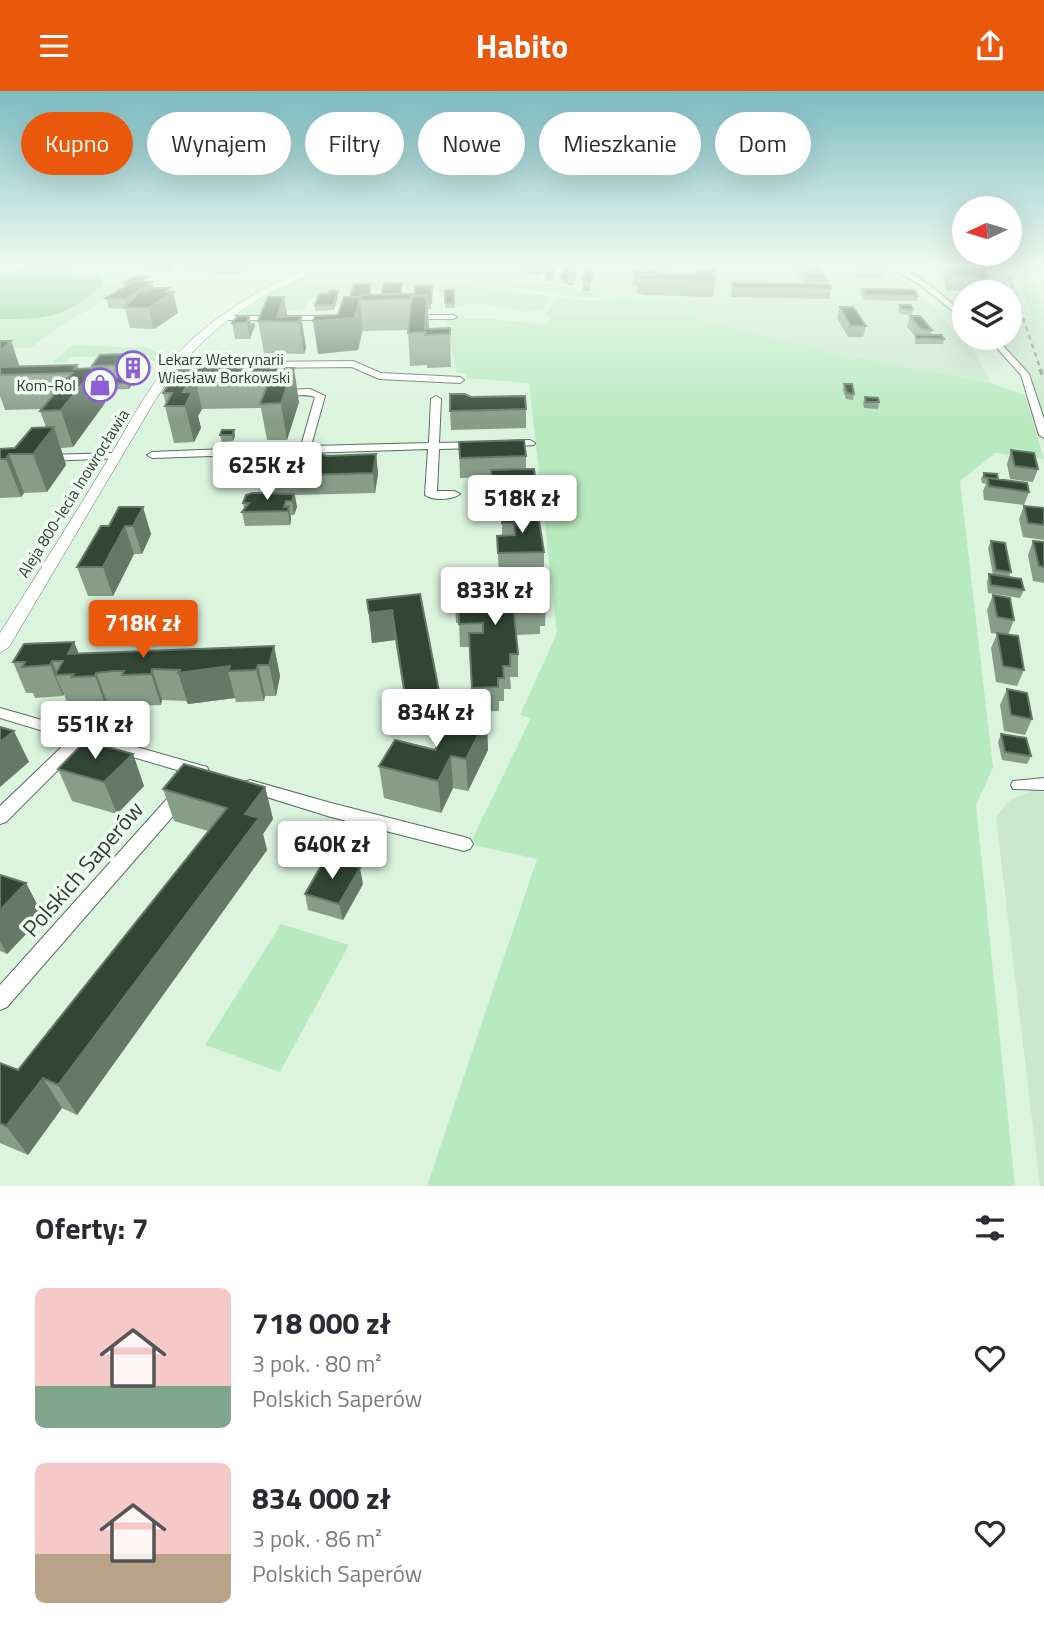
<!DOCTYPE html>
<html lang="pl">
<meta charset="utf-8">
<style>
body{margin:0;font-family:"Titillium Web",sans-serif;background:#f2f2f3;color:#2b2b33;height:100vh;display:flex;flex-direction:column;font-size:26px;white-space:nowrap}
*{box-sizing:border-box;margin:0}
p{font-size:23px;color:#7c7c81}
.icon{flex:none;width:38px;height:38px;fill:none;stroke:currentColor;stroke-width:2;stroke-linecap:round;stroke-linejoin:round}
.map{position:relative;height:1095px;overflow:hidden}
.side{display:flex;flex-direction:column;background:#fff;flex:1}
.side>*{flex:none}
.hud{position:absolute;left:21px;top:21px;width:1003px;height:63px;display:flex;gap:14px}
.needle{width:46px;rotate:266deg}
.controls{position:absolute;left:952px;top:105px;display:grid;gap:14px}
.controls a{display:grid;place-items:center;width:70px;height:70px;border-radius:50%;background:#fff;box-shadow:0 7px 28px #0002;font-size:35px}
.price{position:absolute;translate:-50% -60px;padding:0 16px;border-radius:7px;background:#fff;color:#222;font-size:23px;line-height:46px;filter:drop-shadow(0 2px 4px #0008)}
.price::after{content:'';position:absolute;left:50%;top:42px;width:21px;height:16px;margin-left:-10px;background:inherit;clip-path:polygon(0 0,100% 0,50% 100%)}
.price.current{background:#ea580c;color:#fff}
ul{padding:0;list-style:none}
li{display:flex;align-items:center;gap:21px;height:175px;padding:0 35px}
li span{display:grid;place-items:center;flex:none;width:196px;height:140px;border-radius:10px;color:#555}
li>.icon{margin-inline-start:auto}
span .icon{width:84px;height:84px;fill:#fffc;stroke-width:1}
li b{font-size:30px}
h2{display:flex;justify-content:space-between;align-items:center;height:84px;padding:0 35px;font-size:30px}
.pill{padding:0 24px;border-radius:32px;background:#fff;box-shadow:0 7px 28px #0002;font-size:24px;line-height:63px}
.pill.current{background:#ea580c;color:#fff}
header{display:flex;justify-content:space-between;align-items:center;height:91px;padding:0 35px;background:#ea580c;color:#fff;font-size:32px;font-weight:700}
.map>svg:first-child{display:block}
.built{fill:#c9e8cd}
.green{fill:#b9eabf}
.water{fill:#7bc989}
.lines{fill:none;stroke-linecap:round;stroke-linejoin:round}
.minor-casing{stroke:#586f5b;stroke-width:2}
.tertiary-casing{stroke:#586f5b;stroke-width:1}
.minor{fill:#fff;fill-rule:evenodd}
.tertiary{fill:#fff;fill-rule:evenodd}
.rail-far1{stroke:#859787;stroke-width:2.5;stroke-dasharray:4.5 4.5;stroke-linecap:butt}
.rail{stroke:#859787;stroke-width:3.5;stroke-dasharray:6 6;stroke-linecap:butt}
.wall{fill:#869d88}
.shaded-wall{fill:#647a67}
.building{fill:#314634;stroke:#647a67;stroke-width:2}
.labels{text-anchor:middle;stroke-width:7;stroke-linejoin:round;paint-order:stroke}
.far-poi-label{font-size:16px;fill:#313b32;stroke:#effef1;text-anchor:start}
.far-street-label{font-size:16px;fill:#313b32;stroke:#effef1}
.near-street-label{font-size:23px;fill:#313b32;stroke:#effef1}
</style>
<header><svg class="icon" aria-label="menu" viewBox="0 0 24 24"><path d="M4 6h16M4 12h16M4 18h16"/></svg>Habito<svg class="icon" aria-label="share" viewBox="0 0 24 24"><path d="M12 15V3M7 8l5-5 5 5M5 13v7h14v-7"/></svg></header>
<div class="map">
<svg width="1044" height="1095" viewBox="0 0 1044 1095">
<rect width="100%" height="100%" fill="#daf4dd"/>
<!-- built -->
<path class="built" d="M602,176h279l33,19 62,69 15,28 -163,-31 -133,-33 -1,-17 -72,-2 -23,-6z
M1010,226l34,3v93l-14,-37 -33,-38h13z
M1033,699l11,2v394h-4l-44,-369 14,-17z"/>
<!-- green -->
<path class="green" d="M0,176h131l-5,11 9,3 -82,50 -23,17 -30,1z
M328,176l217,28 6,4 -9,10 -15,3 -53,-9 -19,5v-12h-13l-1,-6 -99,-1 -4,7 -29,3 -5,11c-17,0 -29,5 -46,5l-2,3 -17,-4 37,-23z
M351,176h174l-13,5 69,19h9l3,-21 -20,-3h29l-3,26 9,3 -18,2z
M1015,176h12l17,42v11l-11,-1z
M556,206l33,4 27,-3 79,4 1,17 132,33 163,31 34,12 19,64 -49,-6 -35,28 33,287 -17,37 39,381h-588l110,-327 -67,-15 61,-126 -11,-3 37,-82 -28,-250 -63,-5v-4l-10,-2 -10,-54h39l60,7 7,-5 -6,-6z
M72,254l77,3 12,7 -4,5h-8l2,-5 -80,2 -5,5 -14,1z
M281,833l68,21 -69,127 -75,-27z"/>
<!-- water -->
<path class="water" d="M42,176h32l-4,6 32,4 -1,9c-35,32 -55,33 -101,33v-46z"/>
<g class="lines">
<defs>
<path id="minor" d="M888,176c28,0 56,31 76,47v6l-45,-36z
M412,224h41l4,2 -4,2h-44v-4z
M222,225h110l4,2 -4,2h-107l-4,-2z
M988,247h8l33,36 15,45v19l-5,-3 -18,-60z
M353,270l28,12 79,4 4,3 -4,3 -81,-4 -27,-12 -178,2 -4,-3 4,-3z
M310,298l15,7 -14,50 118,-3 2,-44 5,-3 5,3 -2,44 40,-1 5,3 -5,3 -40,1 -2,42h17l6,3c-8,6 -27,7 -35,1l3,-46 -276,9 -5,-3 5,-3 149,-6 14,-49c-13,-5 -28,2 -40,-4l5,-3z
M530,349l5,3 -1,2 -28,2 -5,-3 5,-3z
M116,362l5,3 -1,2 -72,3 -5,-3 5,-3z
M0,617l80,23h10l1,3 116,33 2,4 -2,4 -6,2 -116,-34 -79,79 -6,2v-18l70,-67 -70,-21z
M1044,687v12l-31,-1 -2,-4 2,-4z
M250,689l81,23 133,34 6,2 3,5 -3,5 -6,2 -133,-34 -87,-27 -2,-4 2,-4z
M180,699l6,1 3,5 -3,5 -179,206 -7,3v-25l174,-194z"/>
<path id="tertiary" d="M310,176h12c-16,11 -37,18 -54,27 -48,27 -85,62 -114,108l-145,245 -9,6v-20c36,-57 72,-114 107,-172 23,-38 43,-79 74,-111 36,-37 82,-63 129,-83z"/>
</defs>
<!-- minor casing -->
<use href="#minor" class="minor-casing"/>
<!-- tertiary casing -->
<use href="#tertiary" class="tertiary-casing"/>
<!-- minor -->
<use href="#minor" class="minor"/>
<!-- tertiary -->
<use href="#tertiary" class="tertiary"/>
<!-- rail-far1 -->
<path class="rail-far1" d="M1006,176l35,104"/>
<!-- rail -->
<path class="rail" d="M1040,278l4,11"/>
</g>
<!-- wall -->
<path class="wall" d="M145,176h31l-7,5 -23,-1z
M248,176l-12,7 -54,-2 -1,-4z
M521,176h27v2l6,5 -2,7h-6l2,-11 -13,5 -14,-4z
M593,176l-3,24h-7v-10z
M644,176h27v7h24l1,-5 20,9 -3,19 -67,-2 -9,-2v-8h-4l1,-14h10z
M794,176h25l9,13 -1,5 4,3 -2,11 -97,-2 -1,-4 1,-10 72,1z
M856,176h29l1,2 -2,10 -26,-1 -3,-5z
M932,176h53l3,11 -4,14 -38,-2 -3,-16 2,-6z
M577,180l-3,14h-7v-2h-6v-5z
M149,190l5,7 19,4 5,21 -24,16 -24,-1 -5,-19 -16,-1 -3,-10 19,-12 -1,-3z
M402,192l-1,11 11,2 20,-5 -1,18h-3l1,20 21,-1 1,39 -24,1v-3l-17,1 -2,-36 -45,1v-3l-5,22 -40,4 20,-39 12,-18 22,-8 -2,6 12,-1z
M862,198l56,7 -1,5 -52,-1 -4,-6z
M445,199h9l1,18h-10z
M338,205l-4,14 -19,1v-6z
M284,206l3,19h14l5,32 -2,6 -40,-1 -6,-32z
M900,214l13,5 -1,5 -12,-1 -2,-4z
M840,216l26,19 -3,11h-15l-11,-19z
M910,225l22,14 -2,5 14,4 -1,5h-28l1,-7 -9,-10z
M250,230l5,5 -5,13h-15l-3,-16z
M0,250h11l9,26 57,-2 1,3h14v-2l31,-12 1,6 20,5 -7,11 -40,1h35l1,6 -4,6 -28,1 4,13 -32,44 -12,1 5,17 -19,27 -23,1 -3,4 -21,1v-49l15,-1 31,-21 -6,-16 2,-2 -37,1 -5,-14z
M219,273l12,2 44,-1 1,3 23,34 -12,38h-20l-6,-32 -59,1 -4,7 3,12 -7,14 -20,1 -9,-37 1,-2 -3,-11 34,-23z
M844,293l10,10 -1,6 -7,-1 -3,-9z
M471,306l55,12v19l-75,2 -1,-19z
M865,306l14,5 -1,7 -14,-1 -1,-5z
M234,339l1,6 -2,5 -11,1 -2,-7z
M459,351l67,14v13l12,31v14l6,38v21l-45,2 -2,-39h5v-21h3v-11l-12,1 -1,-28 -32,1z
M1011,359l27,19 -5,13 -23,-3 -3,-15z
M376,363l2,20 -3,19 -80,2 2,12 -3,8h-3v5l-1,5 -45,1 -3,-14 2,-3 -1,-6 19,-10 -3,-17 67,-20z
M984,382l45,19 -5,13 -40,-5 -1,-9 3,-7 -4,-1 -1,-4z
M1024,415l20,2v32l-21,-3 -4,-18z
M119,416l32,27 -9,20h-8l-21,42h-25l-11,-29 32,-41z
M991,450l20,31 -2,5 15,13 -4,8 -32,-5 -1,-11 2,-8 4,1 -5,-27z
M1033,450l11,1v41l-11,-2 -5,-26z
M420,503l22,128 -33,4 -14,-86 -23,3 -5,-43z
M993,504l21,25 -6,15 16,35 -7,16 -21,-4 -5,-34 6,-14 -6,-1 -4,-23z
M455,510l91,3 -1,22h-5v8l-24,1 2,19v23h-8l1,12h-7v12h-5v10l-26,1 -4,-65h-9l-1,-24h-3z
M74,551l5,12 195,-8 6,30 -4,20h-11l-1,5 -28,1 -1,-4 -47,6 -2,-3 -24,-1 -1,5 -28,1 -1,-4h-7l-17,2 -2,3 -22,1 -1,-3 -15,1 -4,-12 -1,2 -28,2 -2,-5h-7l-13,-31z
M1007,598l25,30 -7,16 -21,-4 -4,-26z
M1001,643l30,22 -4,8 -25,-4 -4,-18z
M435,659h53l-20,41 -15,-3 -12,25 -57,-15 -5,-32z
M133,663l11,32 -27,28 -45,-13 -14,-32z
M265,696l8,32 -10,15 4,16 -190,265 -15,-7 -34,47 -28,-12v-80l18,7 190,-239 -34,-10 -11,-32z
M0,784l26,8 17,33 -36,38 -7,-3z
M363,793l-20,36 -35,-10 -3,-16z"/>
<!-- shaded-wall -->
<path class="shaded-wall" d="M168,176h8l-7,5z
M239,176h9l-12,7 -1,-5z
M535,176h13v3l-13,5z
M576,176h1v4l-3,14z
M152,191l3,10 -27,15 -2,-8z
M169,197l2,6 2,-2 5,21 -24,16 -6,-21z
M338,200v5l-4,14 -1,-5z
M427,204l2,31v9l-4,-6z
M284,206l4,24 -11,-4z
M360,206l3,31 -5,22 -40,4 -5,-33 42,-3z
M249,225l3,16 -2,7 -3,-17z
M301,225l5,32 -2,6 -5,-32z
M254,230l1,5 -3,6 -1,-5z
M11,250l11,33 -22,1v-24z
M123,263l3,12 -9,5 -2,-6z
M143,268l1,6 -7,11 -1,-6z
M77,274l5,19 13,-16 10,35 -32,44 -12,-37 13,-41z
M294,277l5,34 -12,38 -6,-37z
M194,283l8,35 -4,7 3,12 -7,14 -9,-36 -2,-14z
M132,286l1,6 -4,6 -1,-6z
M54,336l12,38 -19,27 -14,-38z
M234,339l1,6 -2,5 -1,-6z
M9,363l15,39 -3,4 -15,-38z
M376,363l2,20 -3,19 -2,-20z
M294,403l3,13 -3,8 -2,-14z
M289,415l2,14 -1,5 -2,-14z
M143,416l8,27 -9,20 -9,-28z
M125,435l9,28 -21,42 -10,-29z
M392,519l3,30 -23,3 -3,-30z
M74,551l12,30 -18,-18z
M274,555l6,30 -4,20 -7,-31z
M52,570l6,14h-3l9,19 -1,2 -13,-31z
M258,574l7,31 -1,5 -8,-31z
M230,575l-2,5 7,27 -47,6 -10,-31z
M152,578l10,31 -1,5 -10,-31z
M96,582l12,31 -2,3 -11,-31z
M439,600l3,31 -33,4 -4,-31z
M487,627l1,32 -20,41 -2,-32z
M14,640l15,31 -29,25v-45z
M133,663l11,32 -27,28 -13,-32z
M451,665l2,32 -12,25 -3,-32z
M265,696l8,32 -10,15 4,16 -190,265 -19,-30 187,-271z
M360,777l3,16 -20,36 -4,-16z
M26,792l17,33 -36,38 -7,-13v-31z
M43,987l19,30 -34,47 -22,-29z"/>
<!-- building -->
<path class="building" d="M181,176h58l-4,2z
M564,176h6l-2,11h-7z
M570,176h6l-2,8h-6z
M586,176h7l-2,14h-8z
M801,176h18l9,13h-19z
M860,176h25l1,2 -25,-1z
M949,176h36l3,11 -37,-3z
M548,178h6l-2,7h-6z
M647,178l12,1 1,4 -26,1v-4h13z
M696,178h17l3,9h-2l1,3 -68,-1 -9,-2v-4h59z
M135,185l13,1 -7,4h-7l-5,3 -5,-1z
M134,190l18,1 -26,17 -20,-1z
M402,192l-2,11h-18l2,-10z
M732,192l97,2 2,3 -97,-1z
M354,193h17l-2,11h-8l-1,5v-3h-10z
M415,195h17l-1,17h-3l-1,-8 -13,1z
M152,197h17l-4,4h8l-25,16 -23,-1 15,-16h8z
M862,198l52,1 4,6 -52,-2z
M445,199h9v13h-9z
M329,200h9l-5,14h-18l4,-11h9z
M412,203l-1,5 -51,1 1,-5z
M427,204l-2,34 25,-1v6l-25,1v-3l-17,1 4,-37z
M268,206h16l-7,20 24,-1 -2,6 -41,-1z
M344,206h16l-5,21 -42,3 2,-5 23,-1z
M900,214h11l2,5 -11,-1z
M840,216h13l13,19h-15z
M249,225l-2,6 -15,1 5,-6z
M910,225h10l12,14 -11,-1z
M916,244h25l3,4 -28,-1z
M0,250h11l-11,10z
M123,263l-8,11 -23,1 8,-11z
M143,268l-7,11 -19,1 7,-11z
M207,272h11l-1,3 -12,1z
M230,272l-1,3h-12l2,-2z
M77,274l-3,4 21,-1 -34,42 -21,1 32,-38 -72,2v-8z
M275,274l-1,3h20l-13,35 -21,1 12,-32 -78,2 -11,18h9l-7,14h-20l7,-13h-9l14,-23h20l2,-3z
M132,286l-4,6 -29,1 -2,-6z
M844,293h8l2,10 -7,-1z
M450,303h15l6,3 54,-1 1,13 -76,2z
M865,306l13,1 1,4h-13z
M54,336l-21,27h-24l-3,5h-6v-10l15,-1 17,-20z
M222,339h12l-2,5h-12z
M524,349l2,16 -66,2 -1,-16z
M1011,359l23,3 4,16 -23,-3z
M315,360l11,5 50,-2 -3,19 -114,3 6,-18 36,-1z
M534,378l4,31 -32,1 -1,-7h9l-1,-10h-21l-1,-14z
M984,382l13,1 1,5 -14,-2z
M988,387l39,5 2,9 -40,-6z
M252,402l42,1 -2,7h-6l-2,6 5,-1 -1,5 -46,1 7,-9h-6l3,-8z
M1024,415l20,2v17l-16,-2z
M119,416h24l-10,19h-8l-22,41h-26l24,-41h8z
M538,423l6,38 -46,1 -1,-17 18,-1 -1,-12h-12v-8z
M991,450l14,2 6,29 -15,-2z
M1033,450l11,1v25l-5,-1z
M989,483l32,5 3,11 -33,-5z
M543,495l3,18h-7l2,8 -27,1 4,41h-8v12h-7l1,12h-6v9l-26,1 -3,-55h14v-10l-24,1v-23h-4v-12z
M420,503l19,97 -34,4 -13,-85 -23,3 -2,-13z
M993,504l17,3 4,22 -17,-3z
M997,542l21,3 6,34 -21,-4z
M74,551l-6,12 206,-8 -5,19h-11l-2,5 -28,1 2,-5 -52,7 2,-3 -28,-1 -1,5 -29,1 2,-4h-10l-18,2 -1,3 -23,1 2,-3 -19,1 8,-14h-11l-2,4 -28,2 3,-5h-12l11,-18z
M1007,598l20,4 5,26 -21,-4z
M456,620l31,7 -21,41 -15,-3 -13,25 -59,-15 16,-26 40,10z
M0,636l14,4 -14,11z
M1001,643l25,4 5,18 -26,-4z
M85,650l48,13 -29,28 -46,-13z
M184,673l81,23 -20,27 14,4 -201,267 -15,-7 -37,48 -6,-3v-60l18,7 209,-262 -64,-19z
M325,768l35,9 -21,36 -34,-10z
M0,784l26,8 -26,27z"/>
<!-- sky -->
<linearGradient id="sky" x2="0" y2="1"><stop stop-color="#7cbcc2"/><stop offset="0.53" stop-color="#eefaf0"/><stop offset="1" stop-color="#eefaf0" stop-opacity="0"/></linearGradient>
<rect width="1044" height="330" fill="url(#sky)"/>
<!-- icons -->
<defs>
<symbol id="building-ring" viewBox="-11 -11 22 22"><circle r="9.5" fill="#effef1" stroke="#8d5ed8" stroke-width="1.5"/><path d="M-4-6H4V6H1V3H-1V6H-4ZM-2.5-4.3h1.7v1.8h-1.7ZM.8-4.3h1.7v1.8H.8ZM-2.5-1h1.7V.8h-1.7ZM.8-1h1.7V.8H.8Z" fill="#8d5ed8"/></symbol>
<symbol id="shop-ring" viewBox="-11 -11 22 22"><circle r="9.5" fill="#effef1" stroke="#8d5ed8" stroke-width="1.5"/><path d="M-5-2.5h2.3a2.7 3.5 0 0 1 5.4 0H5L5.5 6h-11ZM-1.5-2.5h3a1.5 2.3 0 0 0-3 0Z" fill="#8d5ed8"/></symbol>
</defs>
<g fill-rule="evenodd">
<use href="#building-ring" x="114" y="258" width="38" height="38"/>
<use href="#shop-ring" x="81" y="275" width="38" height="38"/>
</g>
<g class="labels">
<!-- far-poi labels -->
<g class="far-poi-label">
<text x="158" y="274">Lekarz Weterynarii<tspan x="158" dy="18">Wiesław Borkowski</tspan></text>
<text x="76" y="300" text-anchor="end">Kom-Rol</text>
</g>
<!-- far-street labels -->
<g class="far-street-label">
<text transform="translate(73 402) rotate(-58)" y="6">Aleja 800-lecia Inowrocławia</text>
</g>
<!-- near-street labels -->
<g class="near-street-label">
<text transform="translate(83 778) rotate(-49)" y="8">Polskich Saperów</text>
</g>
</g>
</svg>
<div class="controls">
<a><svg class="needle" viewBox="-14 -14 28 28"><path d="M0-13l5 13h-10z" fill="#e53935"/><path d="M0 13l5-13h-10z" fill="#7c7c81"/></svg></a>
<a><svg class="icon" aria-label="layers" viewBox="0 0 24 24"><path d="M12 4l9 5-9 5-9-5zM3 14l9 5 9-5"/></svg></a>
</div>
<b class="price" style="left:267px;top:411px">625K zł</b>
<b class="price" style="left:522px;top:444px">518K zł</b>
<b class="price" style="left:495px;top:536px">833K zł</b>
<b class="price current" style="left:143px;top:569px">718K zł</b>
<b class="price" style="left:436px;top:658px">834K zł</b>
<b class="price" style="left:95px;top:670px">551K zł</b>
<b class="price" style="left:332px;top:790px">640K zł</b>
<div class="hud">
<a class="pill current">Kupno</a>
<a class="pill">Wynajem</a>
<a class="pill">Filtry</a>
<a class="pill">Nowe</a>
<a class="pill">Mieszkanie</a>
<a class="pill">Dom</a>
</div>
</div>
<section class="side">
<h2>Oferty: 7<svg class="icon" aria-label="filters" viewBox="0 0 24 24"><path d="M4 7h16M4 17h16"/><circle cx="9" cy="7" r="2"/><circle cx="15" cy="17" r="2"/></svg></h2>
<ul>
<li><span style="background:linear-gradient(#f6c9c9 70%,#7fa58c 0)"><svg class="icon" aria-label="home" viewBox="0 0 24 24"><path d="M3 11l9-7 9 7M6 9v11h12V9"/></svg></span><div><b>718 000 zł</b><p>3 pok. · 80 m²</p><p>Polskich Saperów</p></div><svg class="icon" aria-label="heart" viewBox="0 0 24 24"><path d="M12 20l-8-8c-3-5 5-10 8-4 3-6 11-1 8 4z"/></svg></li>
<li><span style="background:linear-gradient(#f6c9c9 65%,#b9a48a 0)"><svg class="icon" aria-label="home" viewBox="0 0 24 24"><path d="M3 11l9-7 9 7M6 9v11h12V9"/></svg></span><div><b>834 000 zł</b><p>3 pok. · 86 m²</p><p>Polskich Saperów</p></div><svg class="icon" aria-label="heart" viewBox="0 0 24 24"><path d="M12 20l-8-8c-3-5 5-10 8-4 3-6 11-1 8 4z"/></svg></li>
</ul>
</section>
